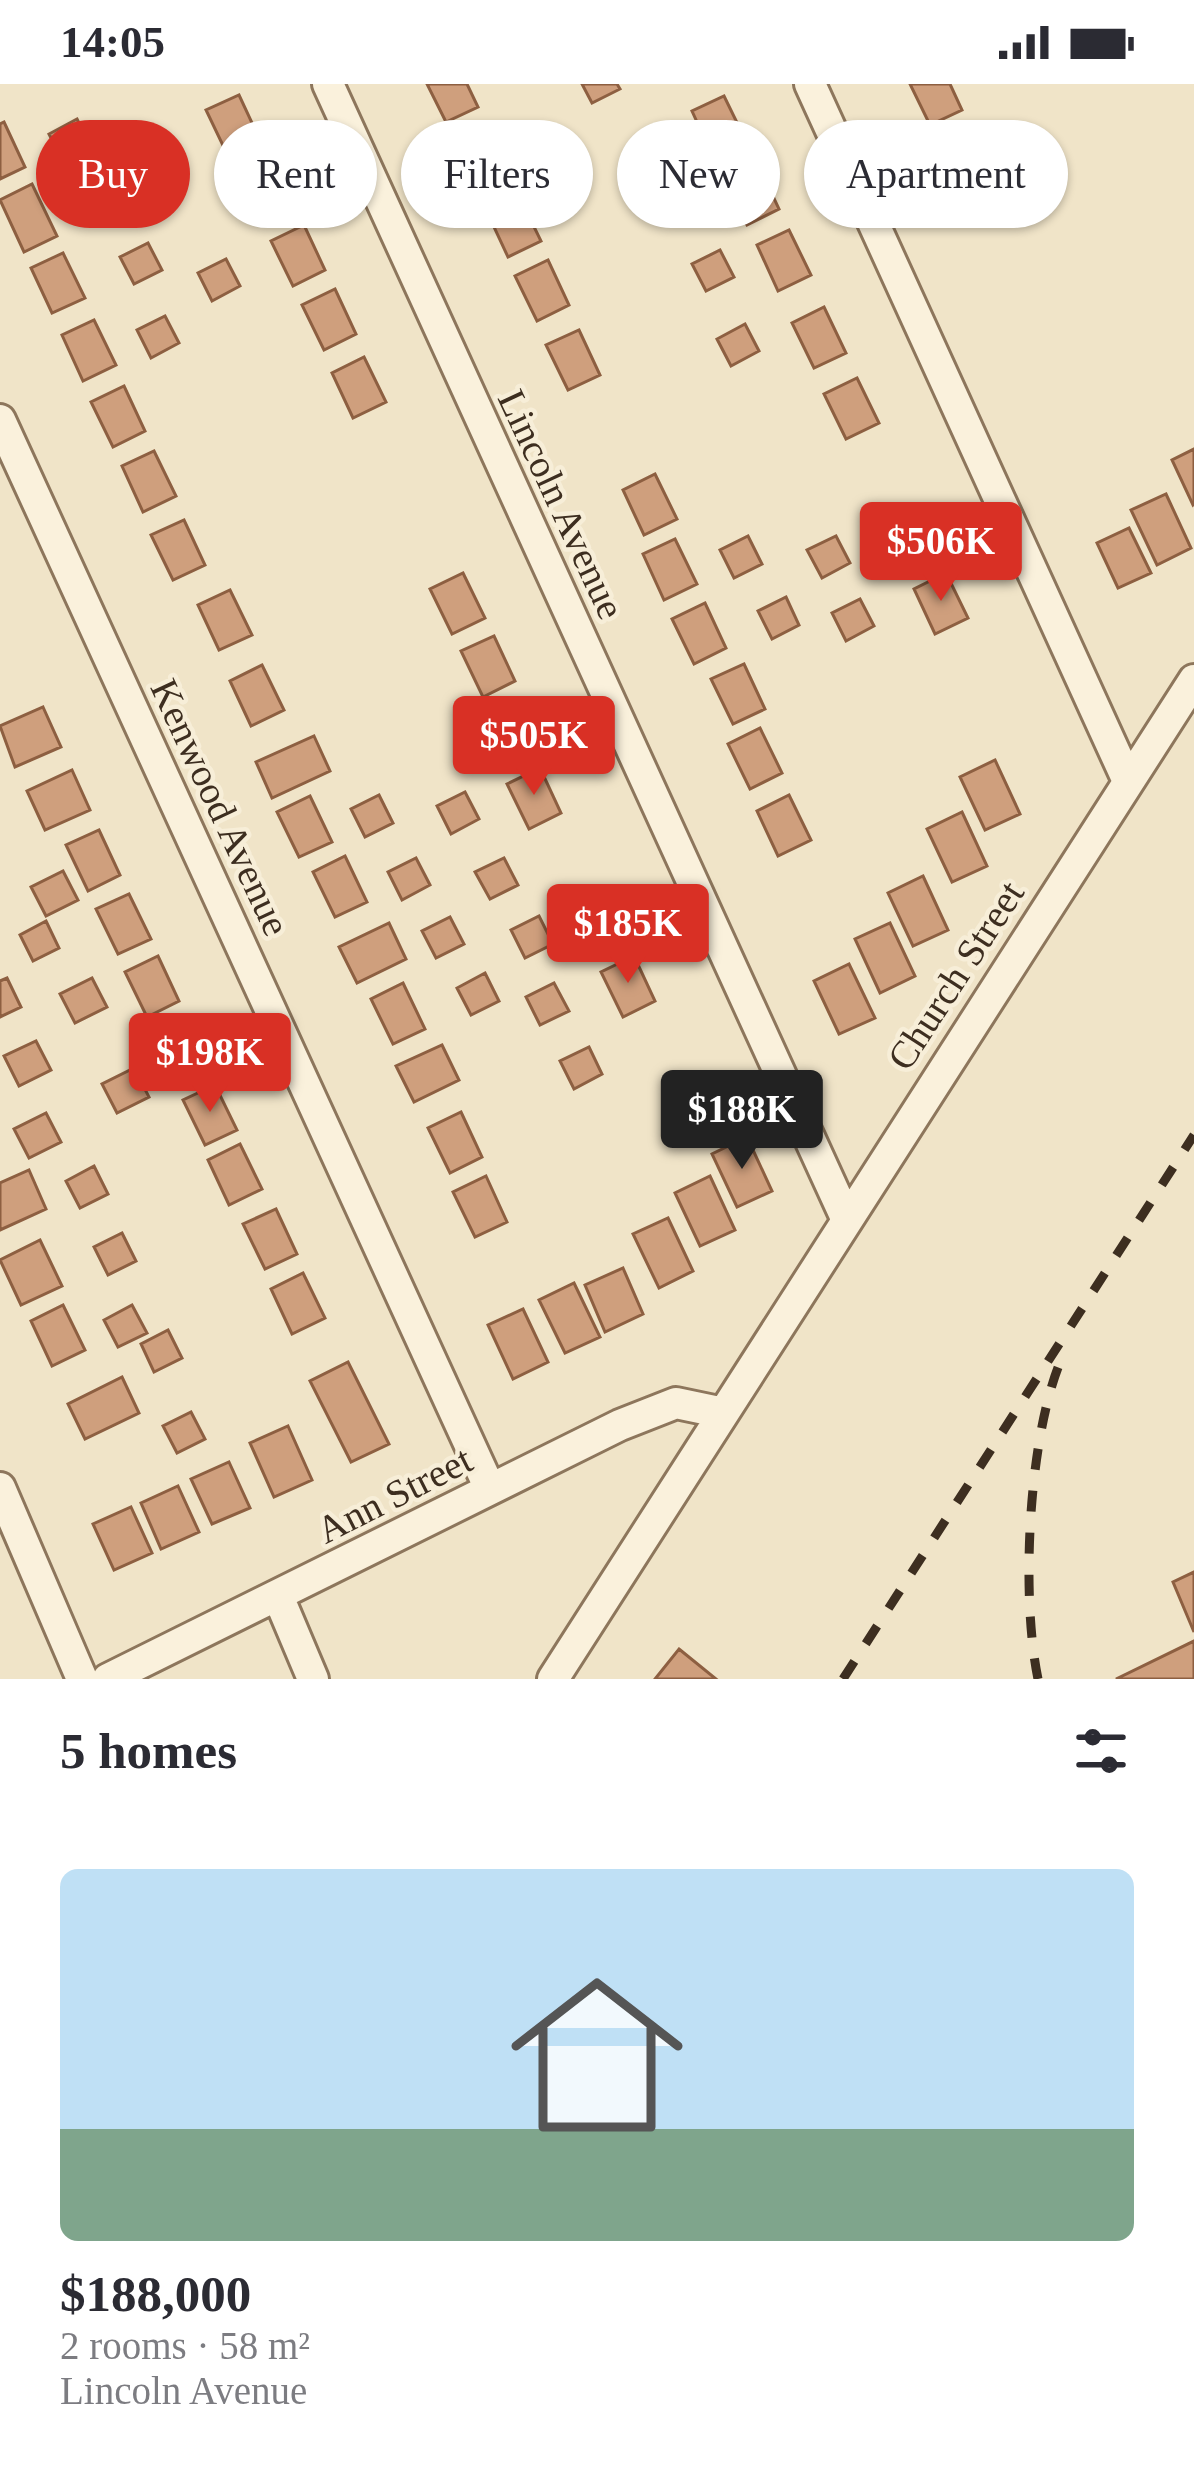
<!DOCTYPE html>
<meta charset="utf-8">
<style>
body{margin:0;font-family:"Times New Roman",serif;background:#f2f2f3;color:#2b2b33;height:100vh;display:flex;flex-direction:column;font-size:45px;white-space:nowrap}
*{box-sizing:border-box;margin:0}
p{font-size:39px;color:#7c7c81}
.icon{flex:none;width:66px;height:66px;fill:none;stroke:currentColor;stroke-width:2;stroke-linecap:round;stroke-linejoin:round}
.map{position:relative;height:1595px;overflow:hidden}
.panel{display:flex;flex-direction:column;background:#fff;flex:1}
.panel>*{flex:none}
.top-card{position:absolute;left:36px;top:36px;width:1122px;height:108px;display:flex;gap:24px}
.price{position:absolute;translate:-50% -102px;padding:0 27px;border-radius:12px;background:#d93025;color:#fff;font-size:39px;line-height:78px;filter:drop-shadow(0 3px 6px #0008)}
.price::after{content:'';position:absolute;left:50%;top:72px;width:36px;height:27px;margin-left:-18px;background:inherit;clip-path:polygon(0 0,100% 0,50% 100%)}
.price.active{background:#222;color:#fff}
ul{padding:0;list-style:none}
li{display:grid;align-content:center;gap:24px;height:636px;padding:0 60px}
li span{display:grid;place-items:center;height:372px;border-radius:18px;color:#555}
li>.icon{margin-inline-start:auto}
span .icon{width:216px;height:216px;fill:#fffc;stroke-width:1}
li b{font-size:51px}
h2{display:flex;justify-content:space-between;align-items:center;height:144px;padding:0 60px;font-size:51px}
.tag{padding:0 42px;border-radius:54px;background:#fff;box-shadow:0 3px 9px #0004;font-size:42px;line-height:108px}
.tag.active{background:#d93025;color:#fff}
.status{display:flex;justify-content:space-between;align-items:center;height:84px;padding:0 60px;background:#fff;direction:ltr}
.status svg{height:33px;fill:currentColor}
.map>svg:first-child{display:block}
.building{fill:#cf9f7d;stroke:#8d5f41;stroke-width:3}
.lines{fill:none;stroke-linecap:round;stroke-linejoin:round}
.street-casing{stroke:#8d765c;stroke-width:36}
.street{stroke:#faf1dc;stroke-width:30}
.rail{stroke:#3d2e20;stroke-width:9;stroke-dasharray:21 21;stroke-linecap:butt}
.labels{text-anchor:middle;stroke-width:9;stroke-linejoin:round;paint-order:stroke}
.street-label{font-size:39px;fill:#3d2e20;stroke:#f7eed8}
</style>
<div class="status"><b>14:05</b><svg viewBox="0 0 49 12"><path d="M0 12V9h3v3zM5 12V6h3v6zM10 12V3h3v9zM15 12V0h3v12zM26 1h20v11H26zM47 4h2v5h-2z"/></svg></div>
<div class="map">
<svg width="1194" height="1595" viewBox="0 0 1194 1595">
<rect width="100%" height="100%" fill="#f0e4c8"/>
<!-- building -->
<path class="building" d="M427,0h40l11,23 -32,15z
M582,0h35l3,5 -28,14z
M910,0h40l12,26 -32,15z
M239,11l21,45 -32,16 -22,-46z
M724,12l22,45 -33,16 -21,-46z
M77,35l14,28 -28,14 -14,-27z
M4,38l21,45 -25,12v-55z
M486,41l21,45 -32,16 -22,-46z
M973,50l21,46 -32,15 -21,-45z
M272,73l22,45 -32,15 -22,-45z
M758,80l21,45 -32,16 -22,-45z
M115,98l14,27 -28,14 -14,-27z
M32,100l25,52 -33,16 -24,-52z
M519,112l22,45 -33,16 -21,-45z
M304,141l21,45 -32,16 -22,-45z
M789,146l22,45 -33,16 -21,-46z
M148,159l14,27 -28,14 -14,-27z
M720,166l14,27 -28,14 -14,-27z
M63,169l22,45 -33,15 -21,-45z
M226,175l14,27 -28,15 -14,-28z
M548,176l21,45 -32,16 -22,-45z
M335,205l21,45 -32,16 -22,-45z
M824,223l22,46 -32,15 -22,-45z
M165,232l14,27 -28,15 -14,-28z
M94,236l22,45 -33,16 -21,-46z
M745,240l14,27 -28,15 -14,-27z
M579,246l21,45 -32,15 -22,-45z
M364,273l22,45 -33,16 -21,-45z
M857,294l22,45 -33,16 -22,-45z
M124,302l21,45 -32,16 -22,-45z
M1194,365v55l-1,1 -21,-45z
M154,367l22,45 -33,16 -21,-46z
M655,390l22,45 -33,16 -21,-45z
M1166,410l25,54 -34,17 -26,-55z
M915,421l22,45 -32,16 -22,-45z
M184,436l21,45 -32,15 -22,-45z
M1129,444l22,45 -33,15 -21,-45z
M748,452l14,28 -28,14 -14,-28z
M836,452l14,27 -28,15 -15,-28z
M675,455l22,45 -33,16 -21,-46z
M463,489l22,45 -33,16 -22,-45z
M946,489l22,45 -33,16 -21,-45z
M230,506l22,45 -33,15 -21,-45z
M786,513l13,28 -27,14 -14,-28z
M860,515l14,27 -28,15 -14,-28z
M705,519l21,45 -32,16 -22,-45z
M494,552l21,45 -32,16 -22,-46z
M744,580l21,45 -32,15 -22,-45z
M262,581l22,45 -33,16 -21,-45z
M518,619l22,45 -33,15 -21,-45z
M43,623l18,40 -46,20 -15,-41z
M760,644l22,45 -32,16 -22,-45z
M314,652l16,35 -58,27 -16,-36z
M995,676l25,54 -35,16 -25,-53z
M540,684l21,45 -32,16 -22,-45z
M72,686l18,40 -45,20 -18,-39z
M465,708l14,27 -28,15 -14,-28z
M379,711l14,28 -28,14 -14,-28z
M789,711l22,45 -33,16 -21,-45z
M310,712l22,46 -33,15 -22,-45z
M962,728l25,54 -35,16 -25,-53z
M99,746l21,45 -32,16 -22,-46z
M345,772l22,46 -32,15 -22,-45z
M416,774l14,27 -28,15 -14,-28z
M504,774l14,27 -28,14 -15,-27z
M63,787l15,29 -32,16 -15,-29z
M923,792l25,54 -35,16 -25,-53z
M611,808l21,45 -32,15 -22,-45z
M129,810l22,45 -33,15 -22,-45z
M539,832l14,28 -28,14 -14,-28z
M450,833l14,27 -28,14 -14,-27z
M46,837l13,27 -26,13 -13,-26z
M389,839l17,36 -49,24 -18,-36z
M890,839l25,53 -35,17 -25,-54z
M158,872l21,45 -32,16 -22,-45z
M634,872l21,45 -32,16 -22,-45z
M849,880l26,54 -36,16 -25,-53z
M485,889l14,28 -28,14 -14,-27z
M7,894l14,29 -21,10v-36z
M92,894l15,29 -32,16 -15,-29z
M403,899l22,46 -32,15 -22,-45z
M554,899l15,28 -29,14 -14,-28z
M186,936l22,45 -33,16 -21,-45z
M36,957l15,29 -32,16 -15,-30z
M442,961l17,35 -45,22 -18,-36z
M589,963l13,27 -28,15 -14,-28z
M134,984l15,29 -32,16 -15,-29z
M215,1001l22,45 -32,15 -22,-45z
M461,1028l21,45 -32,16 -22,-45z
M46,1029l15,29 -32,16 -15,-29z
M747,1053l25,54 -35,16 -25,-53z
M240,1060l22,45 -33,16 -21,-45z
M94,1082l14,28 -28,14 -14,-27z
M29,1086l17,39 -46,21v-47z
M486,1092l21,46 -32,15 -22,-45z
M710,1092l25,54 -35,16 -25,-53z
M276,1125l21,45 -32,15 -22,-45z
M668,1134l25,53 -34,17 -26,-54z
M122,1149l14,28 -28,14 -14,-28z
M40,1156l22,46 -41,19 -21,-45z
M623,1184l20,46 -38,18 -20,-47z
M303,1189l22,45 -33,16 -21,-45z
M574,1199l26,54 -35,16 -26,-53z
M63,1221l22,45 -33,16 -21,-45z
M132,1221l15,28 -29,14 -14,-27z
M523,1225l25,53 -35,17 -25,-54z
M168,1246l14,28 -28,14 -13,-28z
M348,1278l41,82 -38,18 -41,-81z
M122,1293l17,36 -54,26 -17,-35z
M191,1328l14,27 -28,14 -14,-27z
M288,1342l24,54 -38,17 -24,-54z
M229,1378l21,46 -38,16 -21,-45z
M178,1402l21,46 -38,17 -20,-46z
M131,1423l21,46 -38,17 -21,-46z
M1194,1488v60l-21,-50z
M1194,1557v38h-78z
M679,1565l37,30h-61z"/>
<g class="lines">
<defs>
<path id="street" d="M328,0l518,1134
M810,0l317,695
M0,336l490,1069
M0,1404l82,191
M278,1512l35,83
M108,1595l512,-254 56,-22 43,9
M553,1595l641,-999"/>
</defs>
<!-- street casing -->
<use href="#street" class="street-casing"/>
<!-- street -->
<use href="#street" class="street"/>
<!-- rail -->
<path class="rail" d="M843,1595l351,-544
M1038,1595c-17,-82 -10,-235 21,-314"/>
</g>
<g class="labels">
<!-- street labels -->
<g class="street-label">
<text transform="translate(562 420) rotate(65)" y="14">Lincoln Avenue</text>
<text transform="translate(221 723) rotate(65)" y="14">Kenwood Avenue</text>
<text transform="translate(955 891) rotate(-57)" y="14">Church Street</text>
<text transform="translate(394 1410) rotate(-27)" y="14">Ann Street</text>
</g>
</g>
</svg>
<b class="price" style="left:941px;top:520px">$506K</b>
<b class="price" style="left:534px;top:714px">$505K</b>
<b class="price" style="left:628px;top:902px">$185K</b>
<b class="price" style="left:210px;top:1031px">$198K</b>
<b class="price active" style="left:742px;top:1088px">$188K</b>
<div class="top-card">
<a class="tag active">Buy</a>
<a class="tag">Rent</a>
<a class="tag">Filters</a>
<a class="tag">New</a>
<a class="tag">Apartment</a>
</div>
</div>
<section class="panel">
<h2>5 homes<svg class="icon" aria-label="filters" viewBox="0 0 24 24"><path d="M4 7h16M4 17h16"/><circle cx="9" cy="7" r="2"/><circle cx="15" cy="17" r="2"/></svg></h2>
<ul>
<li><span style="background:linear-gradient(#bfe0f5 70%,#7fa58c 0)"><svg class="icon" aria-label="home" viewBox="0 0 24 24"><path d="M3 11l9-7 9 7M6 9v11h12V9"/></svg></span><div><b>$188,000</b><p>2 rooms · 58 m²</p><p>Lincoln Avenue</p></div></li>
</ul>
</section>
